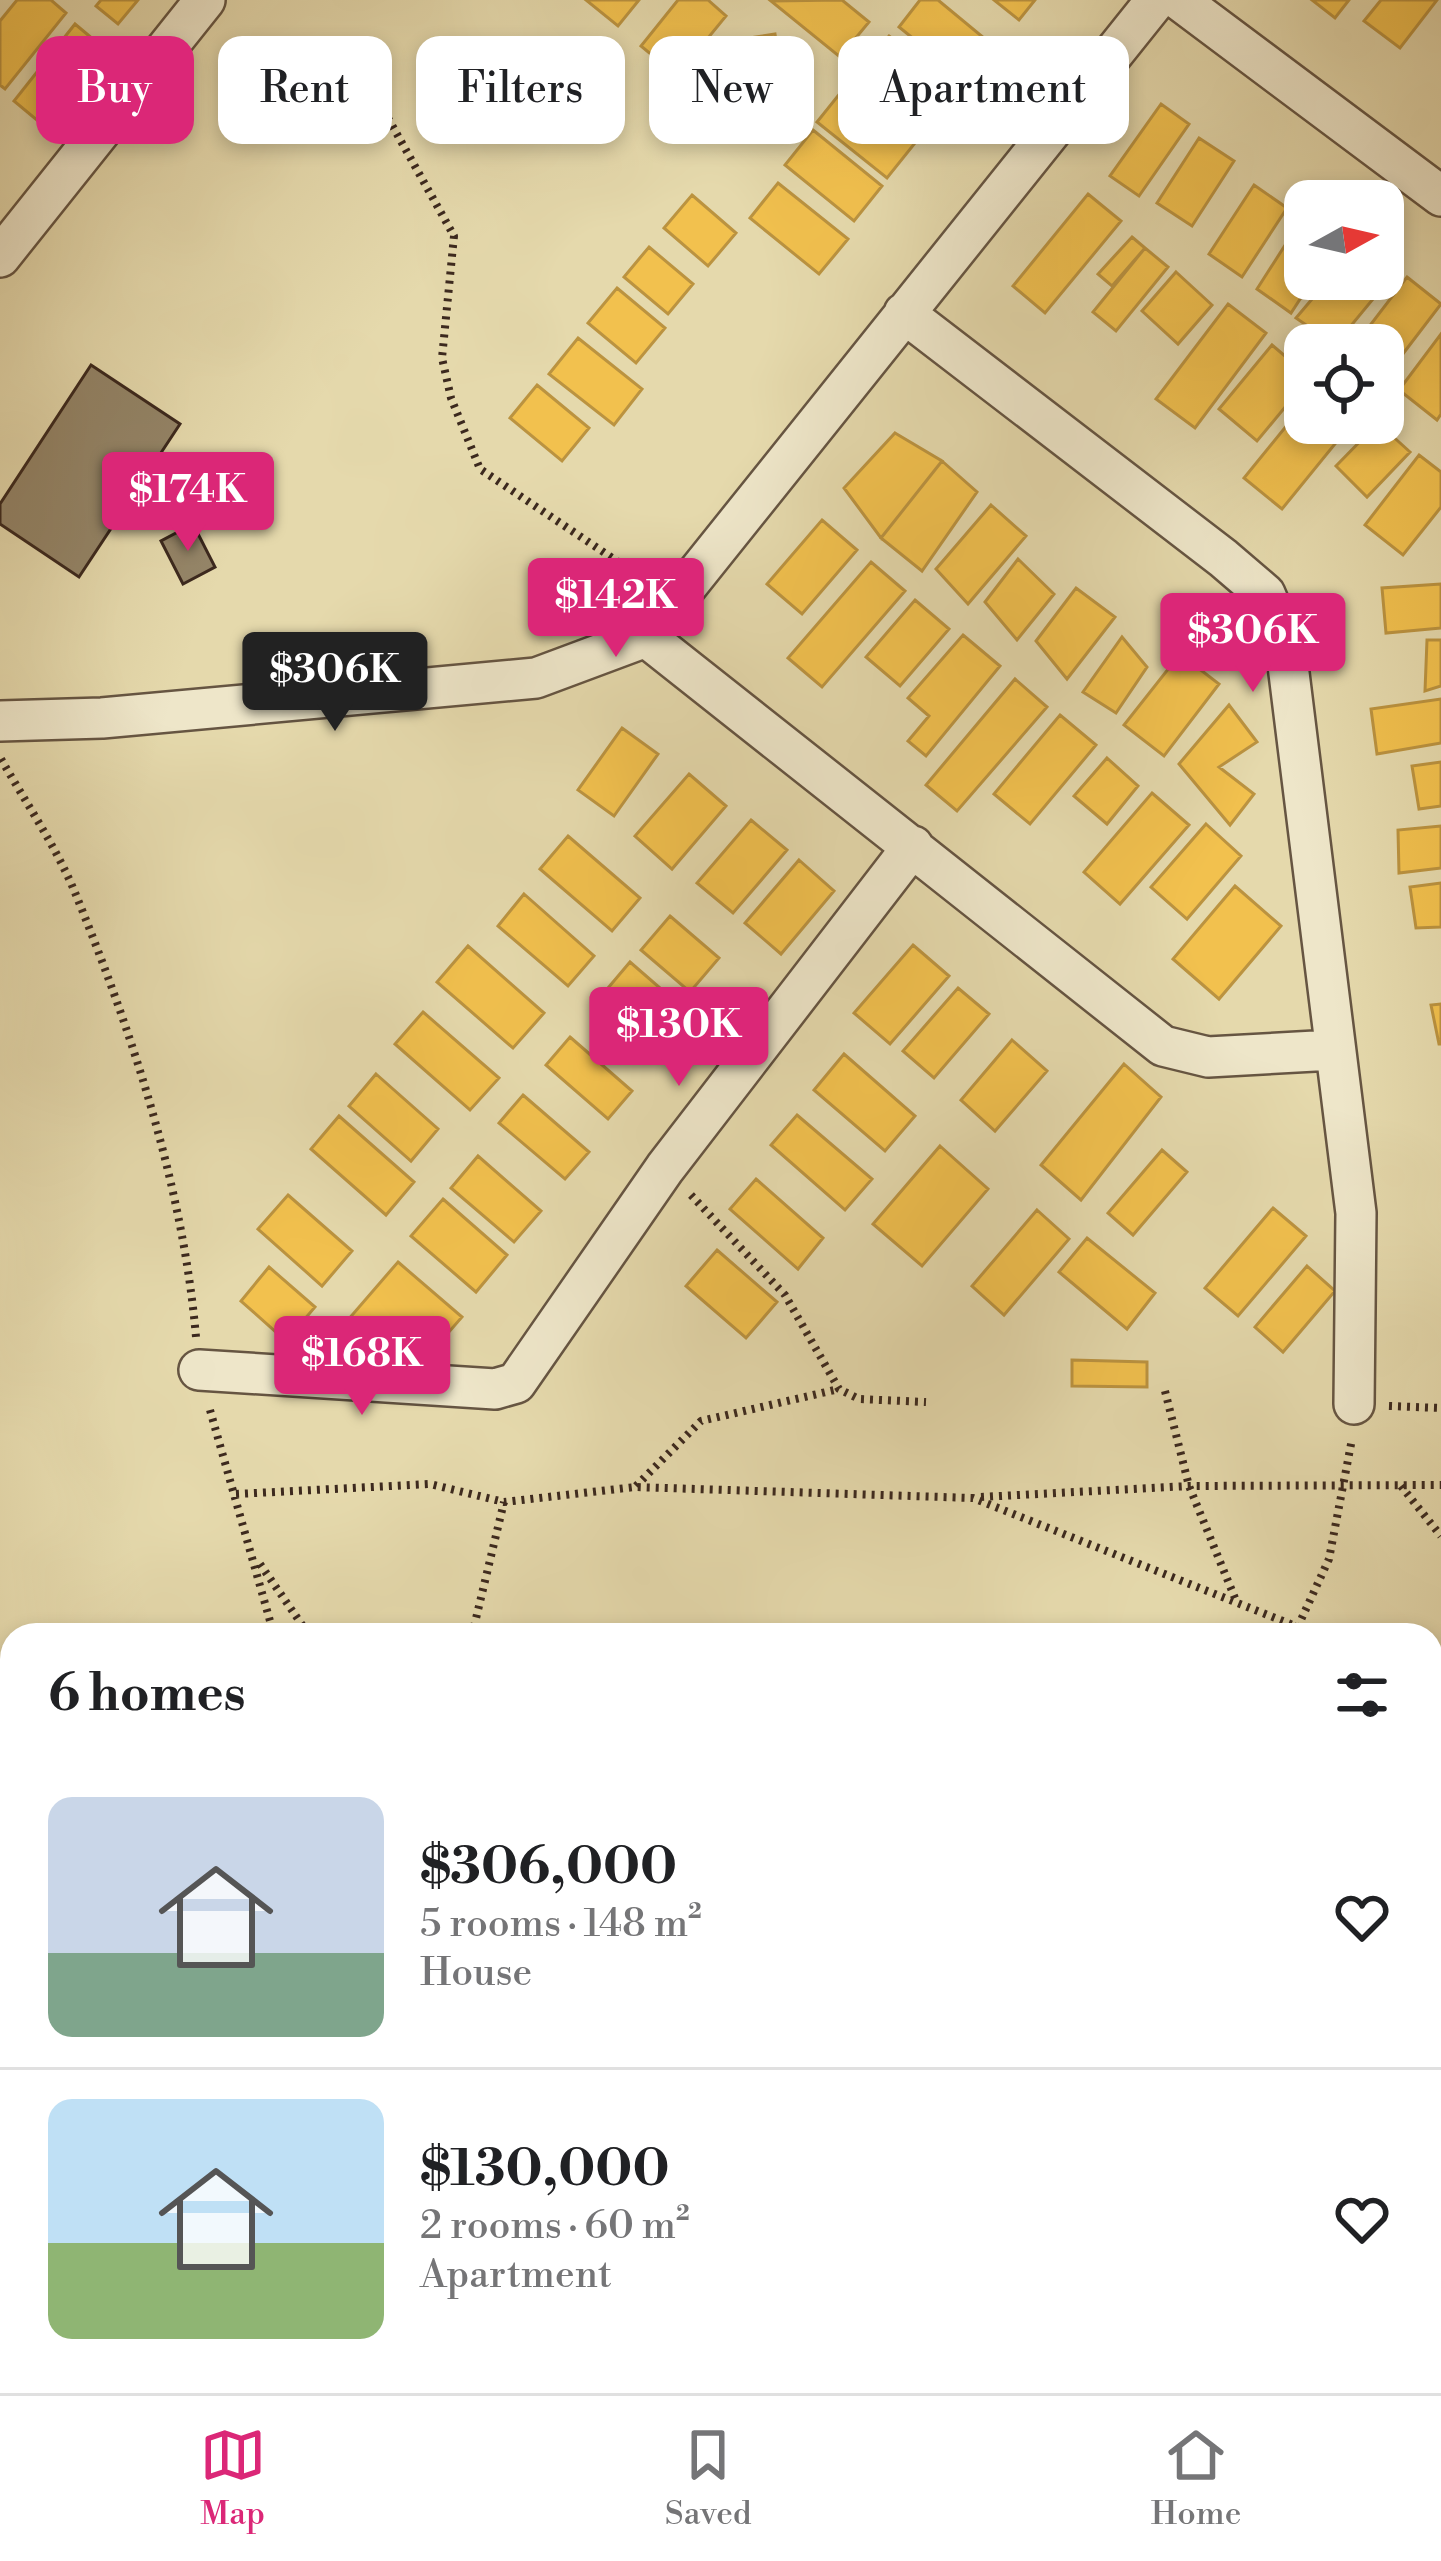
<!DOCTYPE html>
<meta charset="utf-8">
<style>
body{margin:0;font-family:"Libre Bodoni",serif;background:#f6f6f6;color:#202124;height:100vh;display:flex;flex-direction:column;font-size:45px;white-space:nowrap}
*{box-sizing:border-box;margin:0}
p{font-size:39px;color:#757577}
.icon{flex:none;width:66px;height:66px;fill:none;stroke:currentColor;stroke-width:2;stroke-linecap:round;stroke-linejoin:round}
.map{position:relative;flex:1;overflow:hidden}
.sheet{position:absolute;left:0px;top:1623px;width:1443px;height:771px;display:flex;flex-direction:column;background:#fff;border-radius:36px 36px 0 0;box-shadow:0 6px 18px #0003}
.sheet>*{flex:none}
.top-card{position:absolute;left:36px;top:36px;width:1371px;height:108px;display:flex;gap:24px}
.needle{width:78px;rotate:82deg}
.fabs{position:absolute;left:1284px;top:180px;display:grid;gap:24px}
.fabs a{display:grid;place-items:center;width:120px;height:120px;border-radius:24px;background:#fff;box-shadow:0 6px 18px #0003;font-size:60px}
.price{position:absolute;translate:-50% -102px;padding:0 27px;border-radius:12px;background:#db2777;color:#fff;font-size:39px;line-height:78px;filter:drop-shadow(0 3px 6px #0008)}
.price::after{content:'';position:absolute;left:50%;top:72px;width:36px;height:27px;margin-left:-18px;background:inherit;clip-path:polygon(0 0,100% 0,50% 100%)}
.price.current{background:#222;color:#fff}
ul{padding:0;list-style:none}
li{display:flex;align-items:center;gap:36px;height:300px;padding:0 48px}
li+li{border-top:3px solid #e0e0e0}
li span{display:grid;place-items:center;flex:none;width:336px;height:240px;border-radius:24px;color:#555}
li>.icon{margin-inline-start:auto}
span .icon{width:144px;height:144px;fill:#fffc;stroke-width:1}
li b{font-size:51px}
h2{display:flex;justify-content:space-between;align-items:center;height:144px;padding:0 48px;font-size:51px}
.chip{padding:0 42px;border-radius:24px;background:#fff;box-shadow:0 6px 18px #0003;font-size:42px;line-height:108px}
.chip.current{background:#db2777;color:#fff}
.tab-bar{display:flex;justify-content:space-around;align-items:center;height:168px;border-top:3px solid #e0e0e0;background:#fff;font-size:33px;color:#757577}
.tab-bar a{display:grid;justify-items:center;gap:6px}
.tab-bar .current{color:#db2777}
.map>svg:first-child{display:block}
.homes{fill:#f2c14e;stroke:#bb9340;stroke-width:3}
.industry{fill:#8d8d92;stroke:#756f6f;stroke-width:3}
.building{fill:#948568;stroke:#3c291e;stroke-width:3}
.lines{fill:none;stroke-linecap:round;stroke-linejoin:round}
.street-casing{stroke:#665542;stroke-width:44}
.path{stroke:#3c291e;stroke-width:8;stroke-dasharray:3 6;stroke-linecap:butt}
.street{stroke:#eee6c9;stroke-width:39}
</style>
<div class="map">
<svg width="1441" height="2393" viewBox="0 0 1441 2393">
<rect width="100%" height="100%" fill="#e5d9ac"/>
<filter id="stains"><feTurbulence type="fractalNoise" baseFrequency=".00167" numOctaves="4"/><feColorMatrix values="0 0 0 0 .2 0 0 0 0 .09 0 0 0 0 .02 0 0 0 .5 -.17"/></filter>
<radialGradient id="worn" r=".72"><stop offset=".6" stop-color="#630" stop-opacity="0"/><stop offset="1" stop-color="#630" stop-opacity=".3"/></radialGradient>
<!-- homes -->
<path class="homes" d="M17,0h34l15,13 -61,76 -5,-4v-64z
M101,0h37l-20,24 -22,-18z
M586,0h53l-21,26z
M678,0h30l18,16 -49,60 -36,-30z
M842,0l27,22 -29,35 -69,-56z
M920,0h18l58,48 -28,35 -69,-56z
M994,0h41l-16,20z
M1312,0h37l-14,18z
M1381,0h56l-37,48 -36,-27z
M75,24l37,31 -62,76 -36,-30z
M775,34l14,91 -46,7 -14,-91z
M889,36l69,56 -29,35 -69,-56z
M845,87l70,56 -28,35 -70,-56z
M1161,104l28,20 -50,72 -29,-20z
M813,130l69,56 -28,35 -69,-56z
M1199,138l35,23 -42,65 -35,-23z
M778,183l70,56 -29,35 -69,-56z
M1254,185l33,23 -45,69 -33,-23z
M1088,194l33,27 -76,92 -32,-27z
M692,195l44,38 -28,33 -44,-38z
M1298,225l7,5v49h8l-22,34 -34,-24z
M1132,237l13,11 -33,38 -14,-12z
M649,247l44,37 -25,30 -44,-37z
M1145,248l23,19 -52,64 -23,-19z
M1176,272l36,33 -34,39 -36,-33z
M1407,277l34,27 -58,76v-35h-28z
M1329,279h32l17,14 -43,52 -39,-27z
M617,288l48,40 -29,35 -48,-40z
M1228,304l38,29 -71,95 -39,-29z
M1441,334v80l-4,6 -38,-30z
M578,338l64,51 -28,36 -65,-51z
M1272,345l33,28v10l-48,58 -38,-32z
M537,385l52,43 -27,33 -52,-43z
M1305,403v20h47l-70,86 -38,-31z
M1378,423l32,29 -43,45 -31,-31z
M895,433l47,28 -61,77 -37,-50z
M1419,455l22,17v35l-38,48 -38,-30z
M942,461l35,31 -55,79 -41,-33z
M991,505l35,31 -58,68 -32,-35z
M822,520l35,30 -55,64 -35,-30z
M1018,559l36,35 -37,46 -32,-38z
M871,562l34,29 -83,96 -34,-29z
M1441,584v44l-55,5 -4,-45z
M1076,588l39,29 -48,62 -31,-38z
M915,600l34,29 -49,57 -34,-29z
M963,635l37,31 -74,90 -18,-15 21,-25 -21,-18z
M1122,637l25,30 -31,46 -33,-21z
M1427,640h14v46l-16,5z
M1180,654l39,30 -55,72 -40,-31z
M1015,679l32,28 -90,104 -31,-26z
M1441,699v44l-64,11 -6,-45z
M1229,705l28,37 -38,25 35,27 -24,31 -51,-61z
M1060,715l36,30 -66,79 -36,-30z
M622,728l36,26 -44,62 -36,-26z
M1107,758l31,28 -31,38 -33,-28z
M1441,762v44l-22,3 -7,-43z
M689,774l37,32 -54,63 -37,-33z
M1152,793l37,32 -69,79 -36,-32z
M751,820l36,30 -54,63 -36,-30z
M1206,824l35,32 -54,63 -36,-32z
M1441,826v42l-42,5 -1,-43z
M568,836l72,62 -28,33 -72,-62z
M799,860l35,31 -53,63 -36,-31z
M1441,883v44l-25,1 -6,-41z
M1235,886l46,40 -62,73 -46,-40z
M524,894l70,62 -26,30 -70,-60z
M670,916l49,42 -29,34 -49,-42z
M913,945l36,31 -59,68 -36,-31z
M468,946l76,67 -31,35 -76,-66z
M630,962l68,59 -29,33 -67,-59z
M958,988l31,26 -55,64 -31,-27z
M1441,1004v40h-2l-8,-39z
M423,1012l76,66 -29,32 -75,-66z
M570,1037l62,54 -24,28 -62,-54z
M1012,1040l35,31 -52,60 -34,-31z
M844,1054l71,62 -30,35 -71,-61z
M1124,1064l37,33 -80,103 -40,-35z
M376,1074l62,55 -27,32 -62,-55z
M523,1095l66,57 -24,27 -66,-56z
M797,1115l75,64 -27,31 -74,-65z
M339,1116l75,66 -28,33 -75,-66z
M940,1146l48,43 -66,77 -49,-42z
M1162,1150l25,22 -54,63 -25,-22z
M478,1156l63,55 -27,31 -63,-54z
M756,1179l67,59 -25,31 -68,-60z
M288,1195l64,56 -30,35 -64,-57z
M443,1199l64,56 -31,37 -65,-56z
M1273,1208l33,28 -68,80 -33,-28z
M1037,1210l32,29 -65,76 -32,-29z
M1087,1238l68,55 -28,36 -68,-57z
M717,1250l60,52 -31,36 -60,-52z
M398,1262l64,55 -27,31 -30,-26 -37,43 -34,-29z
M1307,1266l28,25 -52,61 -28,-25z
M269,1267l46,40 -29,34 -45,-40z
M1072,1360l75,2v25l-75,-1z"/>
<!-- industry -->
<path class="industry" d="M678,2382h321l2,11h-322z"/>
<!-- building -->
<path class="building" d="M91,365l89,59 -101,153 -79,-53v-20z
M193,524l22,43 -32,17 -22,-43z"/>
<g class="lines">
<defs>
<path id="street" d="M1156,0l-510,637 517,409 45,11 125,-7
M1179,0l262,196
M0,257l205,-257
M904,313l319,245 42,36 20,47 71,572 -2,191
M0,721l102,-3 434,-40 110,-41
M199,1370l296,19 21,-6 149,-215 248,-322
M1162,2382l1,11
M274,2393l60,-11"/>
</defs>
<!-- street casing -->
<use href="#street" class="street-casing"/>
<!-- path -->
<path class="path" d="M388,118l66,118 -12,122 9,40 29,71 165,111
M1,759c25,44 56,89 75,136 57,140 107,292 120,442
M691,1195l94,100 54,94 20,10 67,3
M1165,1391l24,95 48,117
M1389,1406l52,2
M210,1410l64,225
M636,1486l65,-65 138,-32
M1401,1486l40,50
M236,1494l194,-10 74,18 131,-15 338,11 325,129 33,8
M981,1497l208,-11 252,-1
M260,1564l49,71
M472,1635l32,-133
M1294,1635l35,-76 23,-120
M1431,1659l10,3
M1431,1742l10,-9
M1431,1946h10"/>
<!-- street -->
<use href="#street" class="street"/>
</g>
<rect width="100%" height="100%" filter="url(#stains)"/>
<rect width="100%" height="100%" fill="url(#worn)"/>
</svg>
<div class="fabs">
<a><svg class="needle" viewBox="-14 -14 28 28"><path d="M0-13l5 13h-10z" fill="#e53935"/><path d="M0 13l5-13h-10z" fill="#757577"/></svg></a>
<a><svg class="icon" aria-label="locate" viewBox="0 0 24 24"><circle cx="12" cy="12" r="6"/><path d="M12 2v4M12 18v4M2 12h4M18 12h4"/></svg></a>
</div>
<b class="price" style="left:188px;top:554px">$174K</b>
<b class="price" style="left:616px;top:660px">$142K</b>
<b class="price" style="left:1253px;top:695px">$306K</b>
<b class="price current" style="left:335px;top:734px">$306K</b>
<b class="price" style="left:679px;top:1089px">$130K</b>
<b class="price" style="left:362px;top:1418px">$168K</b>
<div class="top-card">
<a class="chip current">Buy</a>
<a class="chip">Rent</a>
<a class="chip">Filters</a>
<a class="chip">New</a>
<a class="chip">Apartment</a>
</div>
<section class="sheet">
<h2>6 homes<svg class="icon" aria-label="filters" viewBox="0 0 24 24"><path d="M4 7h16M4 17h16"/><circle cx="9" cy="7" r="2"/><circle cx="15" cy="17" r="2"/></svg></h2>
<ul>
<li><span style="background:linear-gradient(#c9d6e8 65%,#7fa58c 0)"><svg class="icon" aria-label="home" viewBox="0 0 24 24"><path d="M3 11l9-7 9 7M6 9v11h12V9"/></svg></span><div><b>$306,000</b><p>5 rooms · 148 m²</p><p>House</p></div><svg class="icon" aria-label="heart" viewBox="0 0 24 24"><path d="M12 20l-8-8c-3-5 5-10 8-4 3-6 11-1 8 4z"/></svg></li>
<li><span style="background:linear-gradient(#bfe0f5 60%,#8fb573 0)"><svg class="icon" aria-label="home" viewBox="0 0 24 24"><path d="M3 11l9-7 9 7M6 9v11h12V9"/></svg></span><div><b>$130,000</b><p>2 rooms · 60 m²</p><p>Apartment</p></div><svg class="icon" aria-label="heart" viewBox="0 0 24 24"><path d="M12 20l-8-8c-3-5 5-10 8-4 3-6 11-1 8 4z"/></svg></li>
</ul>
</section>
</div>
<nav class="tab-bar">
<a class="current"><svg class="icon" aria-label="map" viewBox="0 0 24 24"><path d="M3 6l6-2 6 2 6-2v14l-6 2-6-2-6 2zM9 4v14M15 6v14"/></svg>Map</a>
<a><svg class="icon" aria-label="saved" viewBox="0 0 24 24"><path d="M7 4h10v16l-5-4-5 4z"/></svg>Saved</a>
<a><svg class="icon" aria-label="home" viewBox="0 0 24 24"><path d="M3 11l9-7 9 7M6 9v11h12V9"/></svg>Home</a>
</nav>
